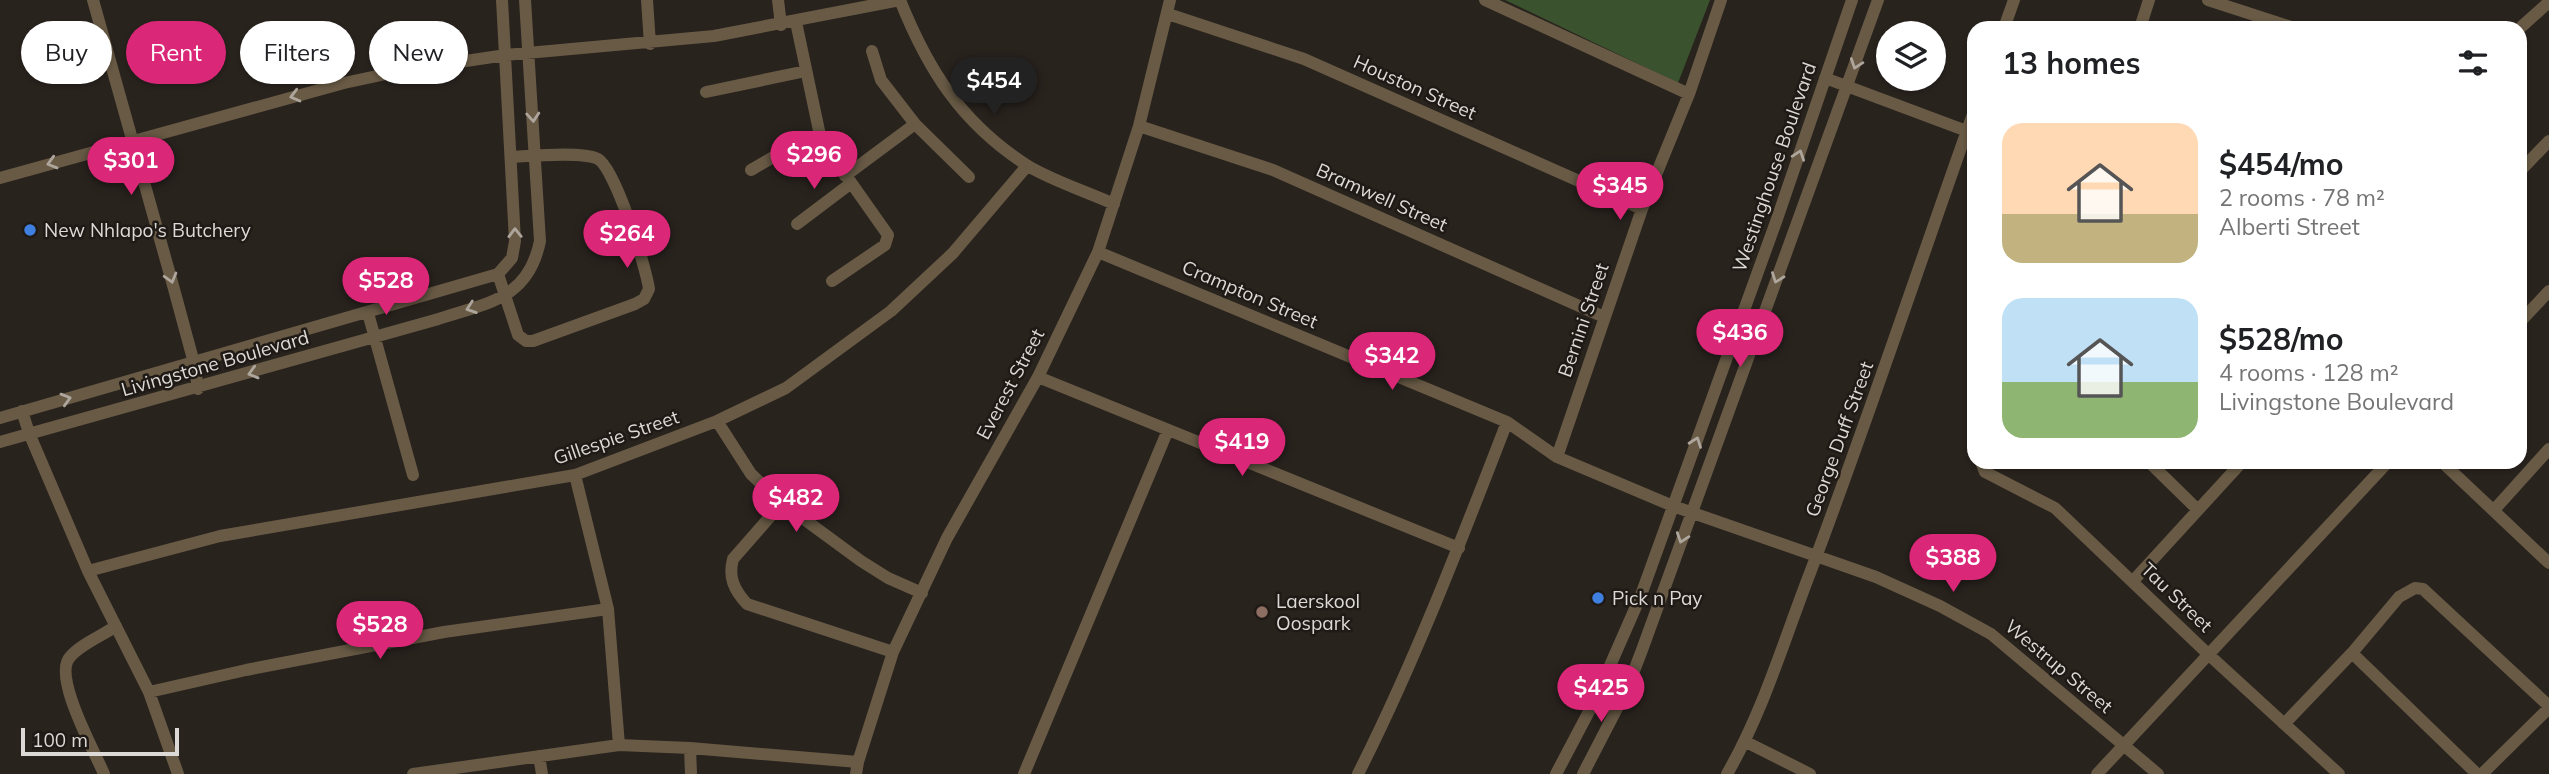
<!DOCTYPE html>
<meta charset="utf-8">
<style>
body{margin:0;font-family:Mulish,sans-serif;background:#f2f2f2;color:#202124;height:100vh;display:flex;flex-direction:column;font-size:26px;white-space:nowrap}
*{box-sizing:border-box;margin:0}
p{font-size:23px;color:#757577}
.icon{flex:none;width:38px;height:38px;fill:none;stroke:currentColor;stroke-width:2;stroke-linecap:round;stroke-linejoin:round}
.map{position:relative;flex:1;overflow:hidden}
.sheet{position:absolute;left:1967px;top:21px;width:560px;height:448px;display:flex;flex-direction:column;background:#fff;border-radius:21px;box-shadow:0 2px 5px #0004}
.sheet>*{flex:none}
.banner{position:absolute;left:21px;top:21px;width:665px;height:63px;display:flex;gap:14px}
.fabs{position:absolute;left:1876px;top:21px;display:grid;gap:14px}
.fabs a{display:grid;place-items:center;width:70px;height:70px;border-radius:50%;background:#fff;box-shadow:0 2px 5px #0004;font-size:35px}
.scale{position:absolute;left:21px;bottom:18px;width:158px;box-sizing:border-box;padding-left:7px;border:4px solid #ddd9d6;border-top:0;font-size:19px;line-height:24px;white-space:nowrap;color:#ddd9d6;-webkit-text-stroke:5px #1f1a15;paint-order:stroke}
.price{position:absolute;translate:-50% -60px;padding:0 16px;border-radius:24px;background:#db2777;color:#fff;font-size:23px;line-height:46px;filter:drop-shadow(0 2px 4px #0008)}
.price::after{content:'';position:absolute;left:50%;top:42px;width:21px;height:16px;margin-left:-10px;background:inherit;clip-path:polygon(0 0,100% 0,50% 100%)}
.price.on{background:#222;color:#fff}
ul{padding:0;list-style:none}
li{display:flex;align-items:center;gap:21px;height:175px;padding:0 35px}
li span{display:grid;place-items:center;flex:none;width:196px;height:140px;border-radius:21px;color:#555}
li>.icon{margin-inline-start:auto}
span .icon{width:84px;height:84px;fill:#fffc;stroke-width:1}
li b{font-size:30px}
h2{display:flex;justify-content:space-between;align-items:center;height:84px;padding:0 35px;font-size:30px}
.pill{padding:0 24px;border-radius:32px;background:#fff;box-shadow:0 2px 5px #0004;font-size:24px;line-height:63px}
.pill.on{background:#db2777;color:#fff}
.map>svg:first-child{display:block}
.green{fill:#3a522d}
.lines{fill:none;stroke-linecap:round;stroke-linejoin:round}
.minor{stroke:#685a45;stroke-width:12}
.oneway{stroke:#aea69c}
.shop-dot{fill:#3f7fe0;stroke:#1f1a15;stroke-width:2.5}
.education-dot{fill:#8d6e63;stroke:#1f1a15;stroke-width:2.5}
.labels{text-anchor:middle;stroke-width:5;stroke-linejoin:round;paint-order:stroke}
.street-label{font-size:19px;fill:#ddd9d6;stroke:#1f1a15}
.poi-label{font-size:19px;fill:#ddd9d6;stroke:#1f1a15;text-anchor:start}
</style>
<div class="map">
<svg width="2549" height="774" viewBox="0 0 2549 774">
<rect width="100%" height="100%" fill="#29231e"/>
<!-- green -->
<path class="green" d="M1505,0h205l-32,83z"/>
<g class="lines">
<!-- minor -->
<path class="minor" d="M93,0l81,289 20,74 4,26
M647,0l3,44
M778,0l3,25
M900,0c28,70 61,122 125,164 22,15 63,28 89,40
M1485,0l204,94
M2208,0l86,28
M1168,14l136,45 338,150
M796,22l25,118 67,95 -3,10 -53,36
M2004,28l10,-28
M2140,28l9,-28
M2520,28l29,-26
M1825,78l147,55
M706,92l100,-21
M915,124l54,53
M1139,126l134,44 331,147
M751,170l36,-21 34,-9
M2520,171l29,-30
M845,176l70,-52 -34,-44 -9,-29
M0,178l344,-95 61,-13 101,-15 208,-19 186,-36
M797,224l53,-40
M1098,252l409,170 50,35 116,49 203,71 64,29 51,28 167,140
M498,274l20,61 8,6h7l102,-37 9,-5 5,-10c-3,-22 -34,-121 -51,-130 -16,-8 -67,-3 -86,-2
M368,313l45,162
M2520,322l29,-31
M1038,377l421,171
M22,411l7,22 59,138 61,121 29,82
M0,418l498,-144 14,-16 3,-17 -13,-241
M717,421l34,53 31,29 79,58 27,17 34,15
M0,442l435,-122c50,-17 93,-19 105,-79l-15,-241
M1557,457l85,-248 47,-115 32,-94
M1981,462l4,10 70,36 153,146 131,120
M2149,462l49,48
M2442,462l107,101
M575,475l33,134 11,136
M782,503l-49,56c-5,18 1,31 14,45l146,48
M2494,510l55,-61
M88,571l132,-35 355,-61 142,-54 69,-33 105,-77 62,-58 74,-87
M2133,581l109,-119
M2352,653l125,121
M149,692l97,-22 198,-38 164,-23
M2284,724l68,-71 47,-56 16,-9 8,1 126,117
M1746,742l64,32
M690,748l1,26
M539,756l3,18
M104,774c-9,-22 -52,-98 -34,-117 11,-13 32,-21 46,-31
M413,774l206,-29 71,3 168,14
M856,774l2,-12 35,-110 54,-114 91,-161 60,-125 41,-126 31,-126
M1024,774l144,-344
M1358,774c57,-113 103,-233 149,-352
M1556,774l39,-74 46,-105 136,-376 75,-219
M1583,774l44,-85 15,-39 236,-650
M1727,774c36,-62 57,-134 83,-201 58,-153 109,-308 164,-462
M2097,774l291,-312
M2482,774l67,-66"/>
</g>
<!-- one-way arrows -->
<defs><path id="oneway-chevron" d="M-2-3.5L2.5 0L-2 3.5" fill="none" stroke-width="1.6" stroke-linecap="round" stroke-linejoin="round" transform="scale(1.75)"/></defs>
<g class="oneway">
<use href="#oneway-chevron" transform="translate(1856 64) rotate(109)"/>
<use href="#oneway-chevron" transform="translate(295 96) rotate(165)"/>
<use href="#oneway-chevron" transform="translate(533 117) rotate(86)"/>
<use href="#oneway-chevron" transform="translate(1799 155) rotate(-71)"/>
<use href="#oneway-chevron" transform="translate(52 163) rotate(164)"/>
<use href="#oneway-chevron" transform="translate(515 233) rotate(-91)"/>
<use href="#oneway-chevron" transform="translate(171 278) rotate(74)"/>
<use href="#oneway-chevron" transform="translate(1777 278) rotate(110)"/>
<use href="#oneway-chevron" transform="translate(471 308) rotate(161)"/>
<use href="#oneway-chevron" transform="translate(253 373) rotate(164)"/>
<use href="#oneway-chevron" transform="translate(66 399) rotate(-16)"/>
<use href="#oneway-chevron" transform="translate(1696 442) rotate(-70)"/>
<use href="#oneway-chevron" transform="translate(1682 538) rotate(109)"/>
</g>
<!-- markers -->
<g class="shop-dot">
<circle cx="30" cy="230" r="7"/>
<circle cx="1598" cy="598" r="7"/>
</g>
<circle class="education-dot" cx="1262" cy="612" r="7"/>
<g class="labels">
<!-- street labels -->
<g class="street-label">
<text transform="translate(1415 87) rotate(24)" y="7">Houston Street</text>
<text transform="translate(1774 167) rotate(-71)" y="7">Westinghouse Boulevard</text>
<text transform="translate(1382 197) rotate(24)" y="7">Bramwell Street</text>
<text transform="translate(1250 294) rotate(23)" y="7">Crampton Street</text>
<text transform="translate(1583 320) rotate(-71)" y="7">Bernini Street</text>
<text transform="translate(215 363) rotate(-16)" y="7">Livingstone Boulevard</text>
<text transform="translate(1010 384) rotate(-62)" y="7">Everest Street</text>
<text transform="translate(616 437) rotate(-19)" y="7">Gillespie Street</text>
<text transform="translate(1839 439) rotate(-70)" y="7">George Duff Street</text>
<text transform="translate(2177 597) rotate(44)" y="7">Tau Street</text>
<text transform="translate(2059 666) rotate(40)" y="7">Westrup Street</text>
</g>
<!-- poi labels -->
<g class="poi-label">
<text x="44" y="237">New Nhlapo's Butchery</text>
<text x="1612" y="605">Pick n Pay</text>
<text x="1276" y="608">Laerskool<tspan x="1276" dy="22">Oospark</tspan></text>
</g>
</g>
</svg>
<div class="fabs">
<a><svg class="icon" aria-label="layers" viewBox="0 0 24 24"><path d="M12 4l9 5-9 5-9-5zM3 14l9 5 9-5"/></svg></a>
</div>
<div class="scale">100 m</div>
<b class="price on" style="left:994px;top:117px">$454</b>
<b class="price" style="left:814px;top:191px">$296</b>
<b class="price" style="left:131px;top:197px">$301</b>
<b class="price" style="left:1620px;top:222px">$345</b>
<b class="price" style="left:627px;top:270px">$264</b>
<b class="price" style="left:386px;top:317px">$528</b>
<b class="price" style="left:1740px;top:369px">$436</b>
<b class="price" style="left:1392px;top:392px">$342</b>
<b class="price" style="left:1242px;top:478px">$419</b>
<b class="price" style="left:796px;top:534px">$482</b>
<b class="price" style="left:1953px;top:594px">$388</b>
<b class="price" style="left:380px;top:661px">$528</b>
<b class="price" style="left:1601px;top:724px">$425</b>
<div class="banner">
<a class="pill">Buy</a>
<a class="pill on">Rent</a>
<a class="pill">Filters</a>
<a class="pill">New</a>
</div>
<section class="sheet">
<h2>13 homes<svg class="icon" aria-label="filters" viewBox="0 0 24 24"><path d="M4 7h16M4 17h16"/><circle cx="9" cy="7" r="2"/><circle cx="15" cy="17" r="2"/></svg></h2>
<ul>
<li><span style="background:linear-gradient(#ffd9b3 65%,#c2b280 0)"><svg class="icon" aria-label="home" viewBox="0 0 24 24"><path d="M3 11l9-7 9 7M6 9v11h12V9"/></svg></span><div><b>$454/mo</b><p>2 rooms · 78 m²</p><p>Alberti Street</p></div></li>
<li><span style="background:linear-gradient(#bfe0f5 60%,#8fb573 0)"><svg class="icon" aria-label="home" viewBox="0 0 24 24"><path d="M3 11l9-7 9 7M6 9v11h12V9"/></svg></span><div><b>$528/mo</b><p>4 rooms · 128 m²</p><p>Livingstone Boulevard</p></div></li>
</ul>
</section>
</div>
